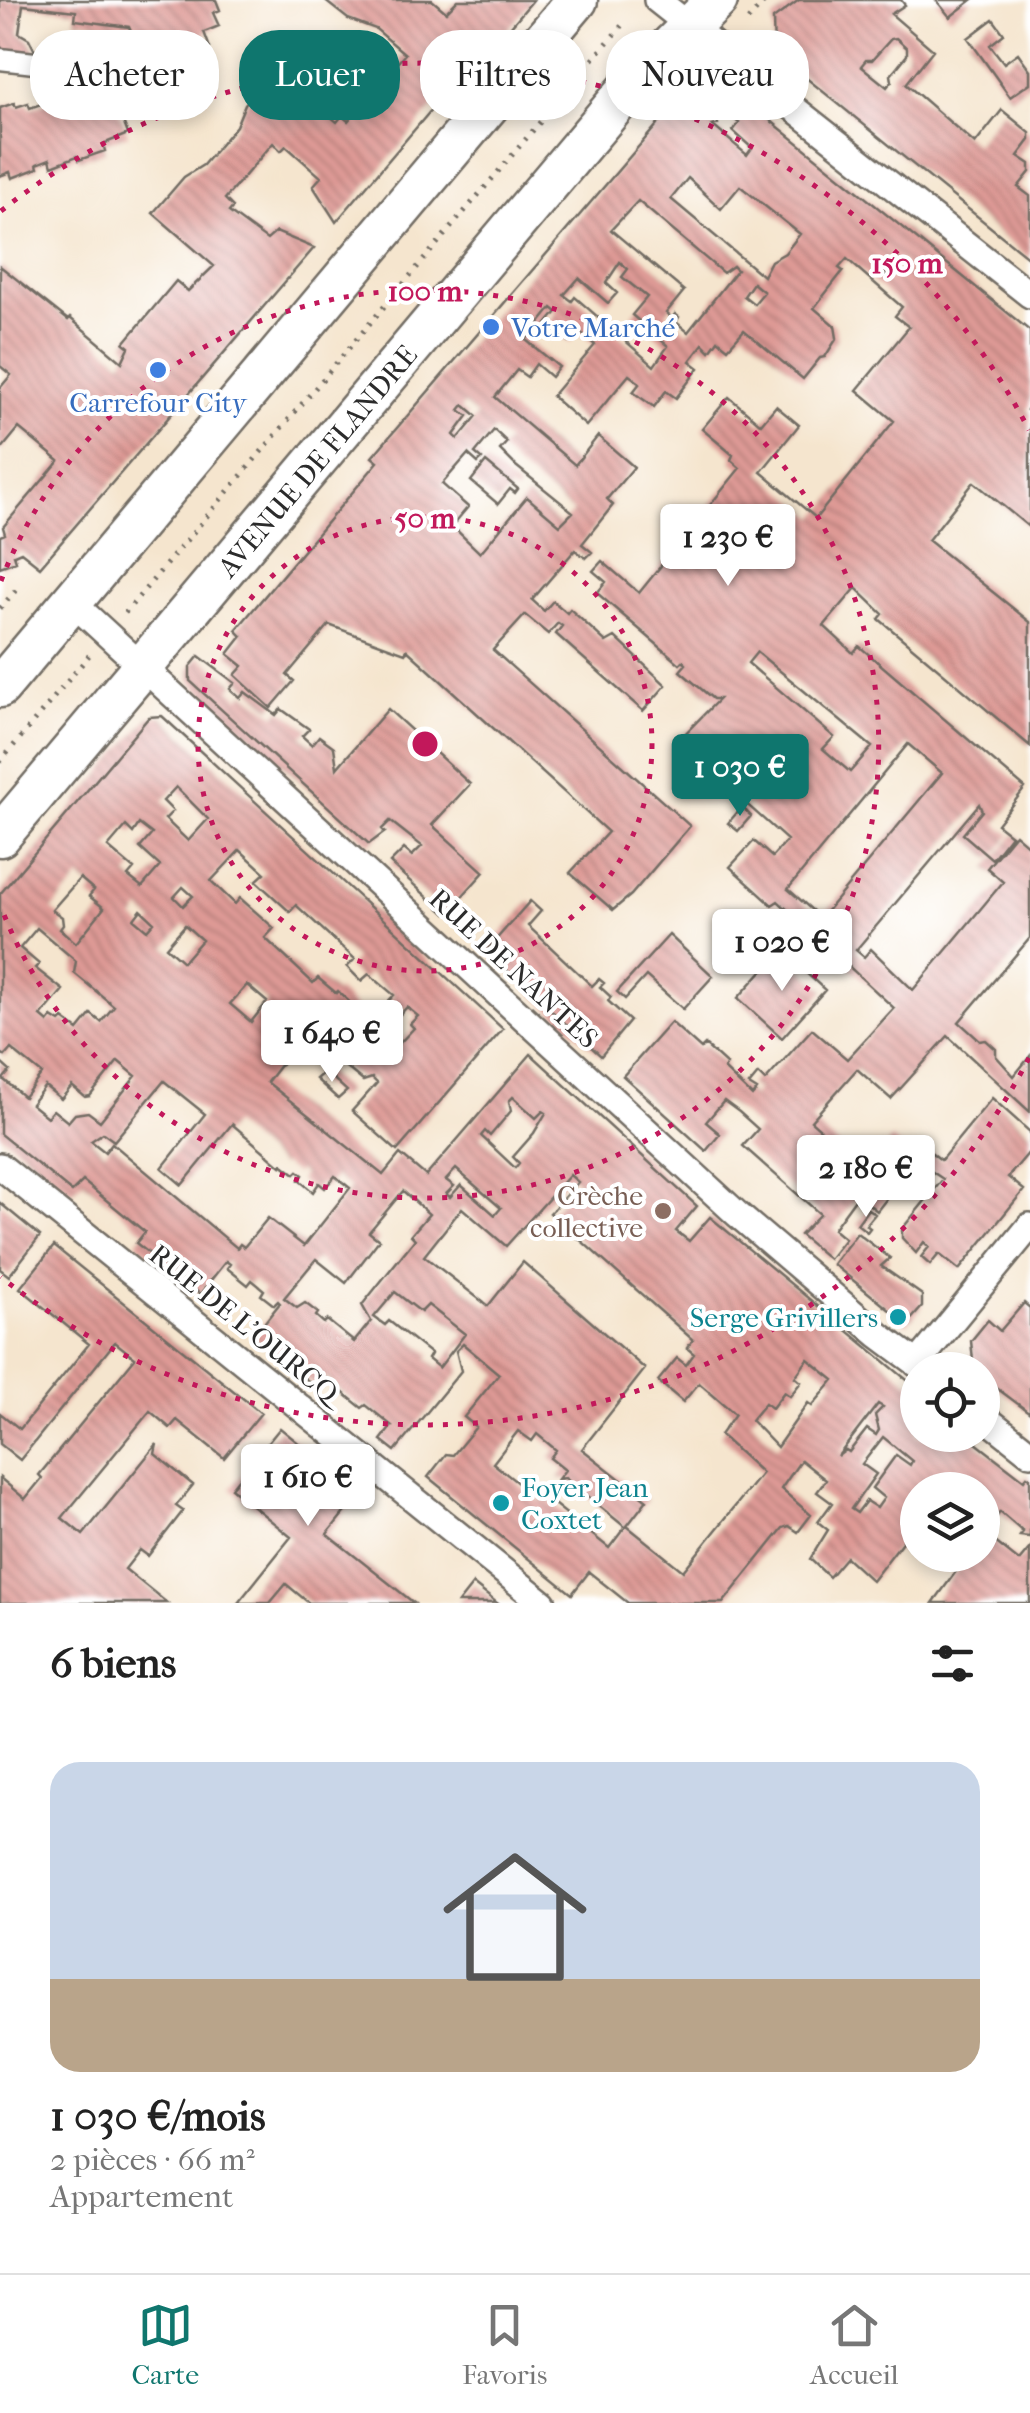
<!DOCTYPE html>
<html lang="fr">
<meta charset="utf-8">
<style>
body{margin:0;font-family:"IM FELL French Canon",serif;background:#f2f2f2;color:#222;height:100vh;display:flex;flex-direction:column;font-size:38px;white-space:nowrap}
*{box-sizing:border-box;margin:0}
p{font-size:32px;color:#767676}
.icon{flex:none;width:55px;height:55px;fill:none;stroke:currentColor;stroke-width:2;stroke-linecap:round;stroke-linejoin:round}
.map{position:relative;height:1603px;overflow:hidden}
.sheet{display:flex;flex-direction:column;background:#fff;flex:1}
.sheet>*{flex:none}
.banner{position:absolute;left:30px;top:30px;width:970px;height:90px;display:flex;gap:20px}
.tools{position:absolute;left:900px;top:1352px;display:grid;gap:20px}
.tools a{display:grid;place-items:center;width:100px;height:100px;border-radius:50%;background:#fff;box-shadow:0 5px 15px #0003;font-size:50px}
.price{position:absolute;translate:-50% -85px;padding:0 22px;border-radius:10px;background:#fff;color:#222;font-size:32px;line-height:65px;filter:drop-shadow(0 2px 5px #0008)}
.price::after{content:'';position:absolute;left:50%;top:60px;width:30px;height:22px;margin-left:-15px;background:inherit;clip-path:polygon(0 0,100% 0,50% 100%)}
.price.active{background:#0f766e;color:#fff}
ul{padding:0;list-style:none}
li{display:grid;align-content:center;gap:20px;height:530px;padding:0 50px}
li+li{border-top:2px solid #e0e0e0}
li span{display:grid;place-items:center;height:310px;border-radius:30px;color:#555}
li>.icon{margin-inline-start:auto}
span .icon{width:180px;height:180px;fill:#fffc;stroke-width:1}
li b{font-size:42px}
h2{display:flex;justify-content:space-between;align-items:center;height:120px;padding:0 50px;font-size:42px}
.pill{padding:0 35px;border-radius:40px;background:#fff;box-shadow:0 5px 15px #0003;font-size:35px;line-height:90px}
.pill.active{background:#0f766e;color:#fff}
.tabs{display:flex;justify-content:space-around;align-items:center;height:140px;border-top:2px solid #e0e0e0;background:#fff;font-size:28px;color:#767676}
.tabs a{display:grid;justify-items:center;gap:5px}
.tabs .active{color:#0f766e}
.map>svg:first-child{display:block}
.building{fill:url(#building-back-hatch);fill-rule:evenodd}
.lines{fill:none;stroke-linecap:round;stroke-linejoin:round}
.pedestrian-casing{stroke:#726c64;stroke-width:25}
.minor-casing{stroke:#726c64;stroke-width:30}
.primary-casing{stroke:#726c64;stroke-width:45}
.path{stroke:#726c64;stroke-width:5;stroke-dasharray:2.5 8;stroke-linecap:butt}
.pedestrian{stroke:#fff;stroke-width:20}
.minor{stroke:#fff;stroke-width:25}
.primary{stroke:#fff;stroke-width:40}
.ring{fill:none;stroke:#c2185b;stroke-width:5;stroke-dasharray:5 10}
.shop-dot{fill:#3f7fe0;stroke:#fff;stroke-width:4}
.education-dot{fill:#8d6e63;stroke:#fff;stroke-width:4}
.culture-dot{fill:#0f9aa8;stroke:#fff;stroke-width:4}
.labels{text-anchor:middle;stroke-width:8;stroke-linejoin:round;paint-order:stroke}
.shop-label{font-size:28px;fill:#366cbe;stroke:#fff;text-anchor:start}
.street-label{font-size:28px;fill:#2b2b2b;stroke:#fff}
.education-label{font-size:28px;fill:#785e54;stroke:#fff;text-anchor:end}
.culture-label{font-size:28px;fill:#0d838f;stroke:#fff;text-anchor:end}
.centre{fill:#c2185b;stroke:#fff;stroke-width:5}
.ring-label{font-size:30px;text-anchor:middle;font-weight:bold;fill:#c2185b;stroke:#fff;stroke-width:8;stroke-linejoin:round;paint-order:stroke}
</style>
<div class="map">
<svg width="1030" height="1603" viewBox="0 0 1030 1603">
<defs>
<pattern id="building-back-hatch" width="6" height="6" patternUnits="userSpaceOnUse" patternTransform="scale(2.5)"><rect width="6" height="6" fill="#de9a95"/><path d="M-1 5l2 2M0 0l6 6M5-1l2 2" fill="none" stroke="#b47e7a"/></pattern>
</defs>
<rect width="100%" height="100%" fill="#fff"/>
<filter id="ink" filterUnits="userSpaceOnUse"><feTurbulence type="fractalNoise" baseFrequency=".01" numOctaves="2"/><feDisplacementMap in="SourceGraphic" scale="20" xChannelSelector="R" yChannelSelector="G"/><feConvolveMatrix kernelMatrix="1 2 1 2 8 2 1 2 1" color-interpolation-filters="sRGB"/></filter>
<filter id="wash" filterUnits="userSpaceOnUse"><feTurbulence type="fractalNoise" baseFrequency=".0048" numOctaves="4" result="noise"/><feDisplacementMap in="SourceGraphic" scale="40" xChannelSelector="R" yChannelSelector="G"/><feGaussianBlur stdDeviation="2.25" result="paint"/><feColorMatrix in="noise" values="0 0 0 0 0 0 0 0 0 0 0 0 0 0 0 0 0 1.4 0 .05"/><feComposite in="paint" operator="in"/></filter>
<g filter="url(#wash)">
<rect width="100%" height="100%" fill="#f5e5ce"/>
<g id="blocks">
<!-- building -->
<path class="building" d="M0,0h216l4,10 -7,3 6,13 -15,6 6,16 -51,21 -1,-4 -11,4 -18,-42 -54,-7 1,-9 -53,-6 -4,28 10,6 10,20 -39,-4z
M324,0h108l14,12 12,-12h75l-67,79 -5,-4 -125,147 -23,-36 8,-9 -35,-31 -5,5 -8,-8 -48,56 8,8 -4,5 38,28 9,-8 38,16 -274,319 -19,-15 -7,3 2,6 -16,6v-31l5,-2 -2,-7 56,-66 -40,-33 -19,23v-63l11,-13 -11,-9v-100l68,54 2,-2 52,44 7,-15 -5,-4 52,-62 12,10 26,-25 -61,-53 31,-36 19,-12 33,-39 9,-22 23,-26 17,15 7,-9 45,38 5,-6 6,5 57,-67 -29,-25 -28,-10z
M799,0h102l4,5 -14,9 42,36 -27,34 69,60 27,-34 28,23v7l-12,16 12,8v8l-12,15 12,9v63l-256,-207 -1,-33zM896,38l11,10v7l-16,20 1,6 -5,6 -26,-21 5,-6h6l19,-21z
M936,0h36l-22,17z
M993,19l11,15 -14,11 14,18 14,-10 12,17v13l-20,14 -42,-59z
M706,68l324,263v75l-3,4 3,2v116l-56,-46 -46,58 102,82v124l-151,-127 4,-5 -27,-26 -32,38 29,27 6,-7 166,142 -28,36 14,11 -19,24 -29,-25 19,-23 -3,-7 -123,146 8,7 7,-8 42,41 90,-108 -16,-14 28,-34 15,13v91l-71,84 21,19 6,-1 10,9v7l18,20 16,-20v56l-82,-76 -57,63 -34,-30 -46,52 53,47 12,-12 26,23 -25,32 -18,-15 -4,3 -22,30 12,10 -16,20 -29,-24 20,-21 -77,-68 15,-17 -19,-17 -15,-11 -18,21 14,12 -14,17 -83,-75 48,-54 30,27 4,-4 22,20 -3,4 28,27 5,-6 -8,-5 9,-11 7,7 47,-52 35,30 47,-51 -116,-107 -6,4 -42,-38 24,-26 18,16 15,-17 -110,-98 42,-43h-6l-33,-28 6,-7 -3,-3 -3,3 -83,-71 9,-11 -13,-11 9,-10 37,32 101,-125 -9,-8 2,-5 -31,-26 27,-32 32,27 15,-18 23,19 -38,47 55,46 78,-97 -37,-31 52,-63 -14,-11 7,-9 -55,-48 -8,9 4,3 -29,37 21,18 2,12 -12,19 -5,1 -17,21 -59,-49 -16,18 -10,-8 -8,11 -7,-7 -13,17 9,7 -23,30 -10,-7 -12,16 -21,-15 7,-9 -11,-8 -43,51 -34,-30 43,-51 -16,-14 -9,11 -23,-18 10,-12 -5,-4 -26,32 33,27 -8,10 -15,-13 -9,13 -10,-7 -22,27 80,68 23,-29 36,31 -27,32 6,6 -31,39 10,8 -6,6 -11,-8 -43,50 12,11 9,-10 14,12 3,-4 36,33 9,-5 51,48 -23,26 -87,-77 6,-8 -4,-3 -10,11 -23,-19 -32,35 197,176 -59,69 -18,15 -43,-37 38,-41 -201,-182 -2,3 -76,-28 -42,50 7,6 -23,27 -36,-33 8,-9 -15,-12 14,-18 -6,-6 142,-168 -6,-5zM718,106l21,17 -6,8 19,17 -5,7 -34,-29 5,-2 -2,-9 -11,1zM688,178l33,31 19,-23 60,48 -15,19 -14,8 -8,15 -92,-77zM638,201l85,72 10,-7 4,4 -49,62 -12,-10 3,-5 -4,-3 -3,4 -6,-5 18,-22 -73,-61zM899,260l5,4 -12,16 -17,-14 4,-5 11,9zM620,262l8,7 -6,8 25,20 -15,18 36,31 -14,20 -79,-69 -3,4 -8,-6 15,-17 29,25 9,-10 -11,-10zM753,283l11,9 -10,12 -10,-8zM464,405l13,11 -19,23 -4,-4 14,-19 -8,-6zM494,430l13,12 -7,8 16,16 57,46 -13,13 -33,-28 -47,56 -28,-27 16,-19 -26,-23 26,-30 10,9 4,-4 -7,-6zM757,652l115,95 -22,25 -27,-23 11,-12 -86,-74zM908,744l34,29 -121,145 -33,-29z
M106,78l22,56 -25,10 2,7 -26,9 -2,-4 -25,10 -2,-7 -13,5 1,4 -26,10 -2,-6 -10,4v-68l14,-5 2,4 12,-4 2,5 25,-9 -2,-7 26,-10 2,5z
M486,462l32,27 -3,4 -5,-4 -12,15 -27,-23z
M199,656l36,27 -5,6 10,9 5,-6 31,23 5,-6 28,20 -7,7 10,9 7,-9 15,11 3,21 51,-59 82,75 -38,41 52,47 -38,42 -56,-51 14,-14 8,7 10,-10 -32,-25 -8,8 3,3 -16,12 -179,-163v-14z
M162,716l341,313 -106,122 -45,-40 25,-28 -5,-5 -9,3 -27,-22 -28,-27v-8l-5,-4 -22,28 7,7 -21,27 116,93 17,-21 26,22 105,-122 166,152 -21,25 13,10 21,-24 208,172v46h57l5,3 -4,5 48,37 3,-4 3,2v59l-10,-1 3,-4 -23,-20 -14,20 -4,-3v-39h-64v31l-46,60 -26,-24 -17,20 -19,-18 18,-29 -10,-8 14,-19 -15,-11 9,-12 -25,-20 -20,29 30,26 -13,17 -9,-6 -6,2 -60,75h-95l-39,-31 -17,22 -144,-117 18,-23 7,1 23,-28 -12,-10 35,-43 -36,-30 -7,7 5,20 -66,80 -14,-11 11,-14 -26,-21 -4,3 -37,-30 -8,10 -64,-51 27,-34 -2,-2 -4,4 -13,-10 3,-5 -12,-10 -4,5 -21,-17 3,-4 -4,-3 -26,33 -64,-51 9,-11 -62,-51 -11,11 -72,-58v-72l10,9 -7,8 21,18 18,-23 -31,-25 -6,7 -5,-4v-158l149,-177zM176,787l32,32 -20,22 -23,-22 8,-8 -10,-10zM139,824l13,10 -12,14 20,18 -18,21 -14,-11 6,-7 -26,-22 18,-21 7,7zM240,850l25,23 -9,8 34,31 6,-7 59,54 -8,8 14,14 8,-7 25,21 -16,17 5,5 3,-3 8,7 13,-14 11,9 -8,8 4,4 -18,19 -58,-56 -2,2 -18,-15 -5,5 -48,-45 9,-10 -34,-30 -5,6 -24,-23zM80,878l14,12 -5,6 15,12 -28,35 -16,-14 3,-4 -1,-8 -10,-7zM183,887l10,9 -10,10 -9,-9zM141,910l13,12 -7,8 -13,-11zM185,925l17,15 -19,22 -17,-15zM37,928l39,33 -2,12 40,33 -13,16 -10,-8 -13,16 -15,-11 -3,3 -8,-5 -4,5 -7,-6 22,-26 -28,-22 4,-4 -19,-16zM247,985l20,17 -16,20 -21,-18zM118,1061l18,15 -36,45 -12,-9 -13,2 -7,8 -15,-12 -6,7 -16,-13 14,-18 16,13 11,-13 13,11 5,-1zM164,1081l41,33 -43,54 20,17 50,-61 49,42 1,-2 13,10 3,-3 5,4 -4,5 14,12 6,-9 6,5 10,-12 15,12 -46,58 -36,-28 -24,29 -4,-3 -3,4 -125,-105 -7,9 -14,-11 12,-8 11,8zM513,1097l23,21 7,-7 3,2 -12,20 -21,24 6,6 -4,5 -34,-32 4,-5 5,5 21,-25 -2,-10zM456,1169l45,39 -6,7 -34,-30 -11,12 -4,-3 8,-8 -8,-6zM570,1175l8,7 -28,31 143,127 -6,8 7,6 -8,11 -9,-7 -19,23 25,21 16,-19 36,31 -15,21 42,38 -79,98 -56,-45 20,-26 -65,-51 63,-80 -122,-107 -35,44 -64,-50 38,-48 44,38zM403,1191l26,23 -18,21 4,4 -53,66 9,16 -17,21 -27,-22 -3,3 -8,-7 2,-3 -13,-10 -8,5 -13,-10 32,-39 30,24 33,-43 -10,-8zM395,1292l26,20 7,-7 37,29 -26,34 -11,-9 3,-5 -42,-33 -4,4 -11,-8zM808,1359l26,21 -22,26 -4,-3 -31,44 -26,-27 14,-17 7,5 12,-16 6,4 11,-14 -6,-5zM878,1404l5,3 -8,8 4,15 -3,5 -9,-6 -18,23 -3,-2 -8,6zM518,1431l14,10 5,-7 19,16 -6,8 15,12 -7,9 7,-1 60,49 -16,21 -65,-52 -4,5 -47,-38zM883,1437l29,24 -2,4 -14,-10 -24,33 12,10 -7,10 -11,-7 -9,12 -6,-4 25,-35 -14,-10z
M742,807l9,9 -13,15 -10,-8z
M530,901l11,10 -13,15 64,60 7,-7 5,4 -4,4 11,10 -3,4 22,20 -29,35 -115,-105z
M669,935l44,41 -30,33 -37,-33 -21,23 -8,-7z
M781,950l44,40 -43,48 -44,-40z
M325,1071l22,20 -9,8 -22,-20z
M992,1098l38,34v19l-22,26 16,13 -65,80 -20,-16 -9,11 -9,-8 8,-10 -5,-5 -8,11 -14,-15v-9l41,-50 -21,-14 10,-12 9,7z
M892,1139l24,21 -8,11 -12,-10 4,-5 -13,-12z
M0,1203l40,33 -31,40 -9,-7z
M868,1209l7,5 -9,11 4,3 -3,4 -10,-8z
M857,1233l33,25 -9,8 41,29v12l-15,17 -74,-60z
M54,1246l207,167 -37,45 -47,-38 -7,8 -20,-17 -88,107 21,17 74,-91 -2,10 38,31 -17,21 7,5 -35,45 -8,-6 -15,19 42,34h-167v-125l25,21 17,-21 -3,-3 96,-117 -20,-16 -95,118 -20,-16v-31l20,16 69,-85 -69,-56z
M1024,1303l6,5v105l-48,-36v-7h-8l-3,-29 17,-21 12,11z
M280,1428l80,65 -33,41 87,69h-105l-23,-19 -16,19h-32l53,-66 -60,-49zM277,1468l7,5 -5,6 1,8 20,10 12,-3 7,7 -11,14 -21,-18 -5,6 -20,-16z
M984,1533l35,28 11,-13v55h-97l35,-48h14z
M473,1584l24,19h-39z"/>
</g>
</g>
<g filter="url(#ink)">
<use href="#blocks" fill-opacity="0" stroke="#726c64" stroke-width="2.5"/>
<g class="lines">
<defs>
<path id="pedestrian" d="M0,59l69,8"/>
<path id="minor" d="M657,0l373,295
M71,601l666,613 142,121 47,35
M0,1166l543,437
M917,1364l113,-138
M982,1415l48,38"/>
<path id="primary" d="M0,687l577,-687
M0,836l637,-757 80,-79"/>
</defs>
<!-- pedestrian casing -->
<use href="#pedestrian" class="pedestrian-casing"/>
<!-- minor casing -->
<use href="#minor" class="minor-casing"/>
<!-- primary casing -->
<use href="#primary" class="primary-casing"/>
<!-- path -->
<path class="path" d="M748,20l18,-20
M0,608l18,-20
M125,613l498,-589
M0,762l91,-109"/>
<!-- pedestrian -->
<use href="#pedestrian" class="pedestrian"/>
<!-- minor -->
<use href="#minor" class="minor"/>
<!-- primary -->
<use href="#primary" class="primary"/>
</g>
</g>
<!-- distance rings -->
<g class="ring">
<circle cx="425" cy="744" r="227"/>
<path d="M1 581A454 454 0 1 1 1 907"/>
<path d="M1029 1058A681 681 0 0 1 1 1277M1 211A681 681 0 0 1 1029 430"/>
</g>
<!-- markers -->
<g class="shop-dot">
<circle cx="491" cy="327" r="10"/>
<circle cx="158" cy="370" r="10"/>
</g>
<circle class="education-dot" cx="663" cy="1211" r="10"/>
<g class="culture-dot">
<circle cx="898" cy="1317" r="10"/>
<circle cx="501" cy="1503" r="10"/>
</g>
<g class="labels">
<!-- shop labels -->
<g class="shop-label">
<text x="511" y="337">Votre Marché</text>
<text x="158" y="412" text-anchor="middle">Carrefour City</text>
</g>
<!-- street labels -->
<g class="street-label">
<text transform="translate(317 461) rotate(-50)" y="10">AVENUE DE FLANDRE</text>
<text transform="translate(514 968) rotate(43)" y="10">RUE DE NANTES</text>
<text transform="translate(244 1323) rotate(39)" y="10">RUE DE L'OURCQ</text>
</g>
<!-- education labels -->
<g class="education-label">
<text x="643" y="1205">Crèche<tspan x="643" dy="32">collective</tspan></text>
</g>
<!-- culture labels -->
<g class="culture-label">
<text x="878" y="1327">Serge Grivillers</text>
<text x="521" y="1497" text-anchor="start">Foyer Jean<tspan x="521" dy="32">Coxtet</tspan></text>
</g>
</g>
<circle cx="425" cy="744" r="15" class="centre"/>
<g class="ring-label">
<text x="907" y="273">150 m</text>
<text x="425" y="301">100 m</text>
<text x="425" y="528">50 m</text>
</g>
</svg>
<div class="tools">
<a><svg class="icon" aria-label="locate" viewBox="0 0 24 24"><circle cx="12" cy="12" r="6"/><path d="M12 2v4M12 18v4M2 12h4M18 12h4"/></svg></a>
<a><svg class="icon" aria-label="layers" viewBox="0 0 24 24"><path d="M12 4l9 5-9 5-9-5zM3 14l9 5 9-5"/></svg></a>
</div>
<b class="price" style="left:728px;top:589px">1 230 €</b>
<b class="price active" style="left:740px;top:819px">1 030 €</b>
<b class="price" style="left:782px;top:994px">1 020 €</b>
<b class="price" style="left:332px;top:1085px">1 640 €</b>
<b class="price" style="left:866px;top:1220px">2 180 €</b>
<b class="price" style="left:308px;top:1529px">1 610 €</b>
<div class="banner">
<a class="pill">Acheter</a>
<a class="pill active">Louer</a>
<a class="pill">Filtres</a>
<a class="pill">Nouveau</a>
</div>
</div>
<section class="sheet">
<h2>6 biens<svg class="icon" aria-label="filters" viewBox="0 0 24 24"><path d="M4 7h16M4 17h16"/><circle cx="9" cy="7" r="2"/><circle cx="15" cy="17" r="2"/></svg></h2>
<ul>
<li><span style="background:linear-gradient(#c9d6e8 70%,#b9a48a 0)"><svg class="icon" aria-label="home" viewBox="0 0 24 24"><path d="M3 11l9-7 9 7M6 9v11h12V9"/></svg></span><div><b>1 030 €/mois</b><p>2 pièces · 66 m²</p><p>Appartement</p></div></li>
</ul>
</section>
<nav class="tabs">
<a class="active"><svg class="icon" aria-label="map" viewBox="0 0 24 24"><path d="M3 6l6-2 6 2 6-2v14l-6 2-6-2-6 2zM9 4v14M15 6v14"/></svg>Carte</a>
<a><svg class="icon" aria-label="saved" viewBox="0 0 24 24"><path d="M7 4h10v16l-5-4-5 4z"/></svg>Favoris</a>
<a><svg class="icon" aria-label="home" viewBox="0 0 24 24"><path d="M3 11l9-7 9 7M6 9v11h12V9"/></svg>Accueil</a>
</nav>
